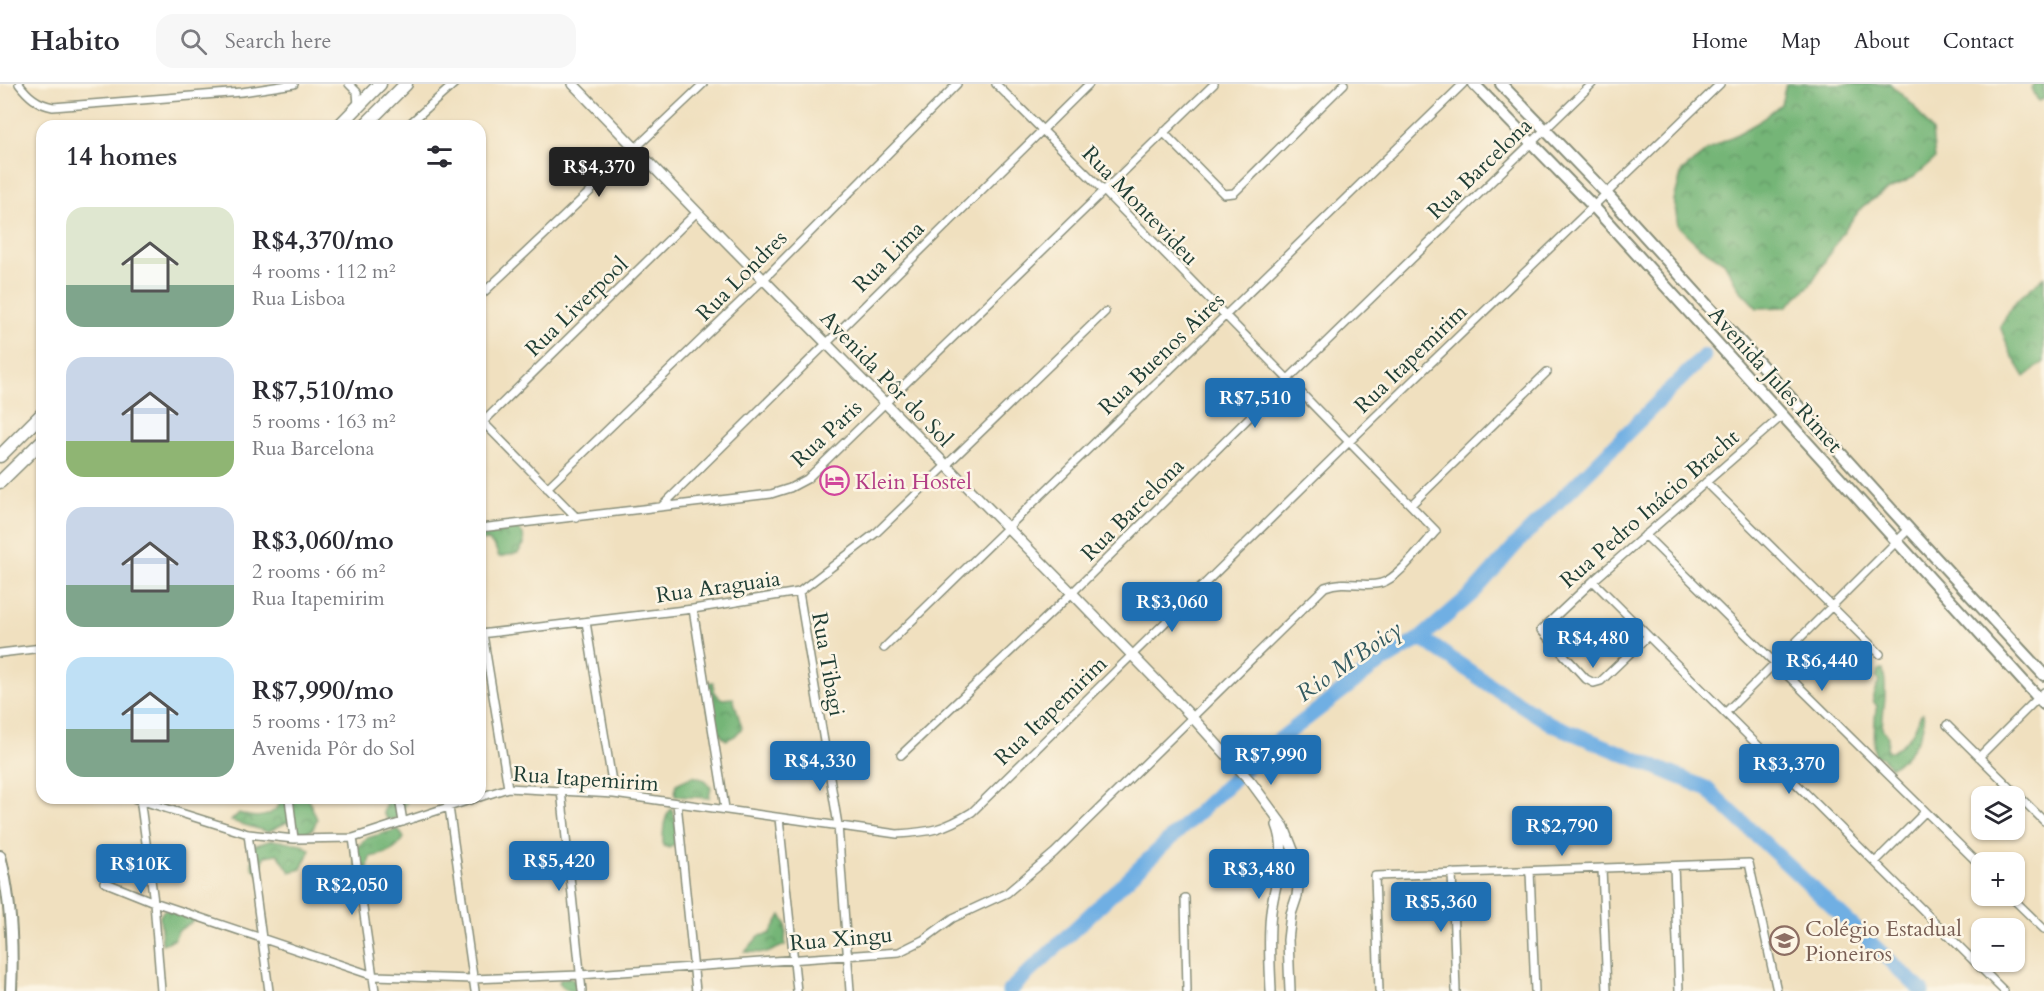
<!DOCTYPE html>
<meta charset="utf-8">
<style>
body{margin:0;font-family:Cardo,serif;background:#f7f7f7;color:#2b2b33;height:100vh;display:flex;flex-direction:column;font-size:22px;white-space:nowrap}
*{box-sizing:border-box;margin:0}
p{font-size:20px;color:#7c7c81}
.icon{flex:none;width:33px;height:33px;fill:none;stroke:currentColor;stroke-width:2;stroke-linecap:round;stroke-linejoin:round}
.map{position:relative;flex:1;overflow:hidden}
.panel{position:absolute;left:36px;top:36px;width:450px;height:684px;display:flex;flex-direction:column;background:#fff;border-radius:18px;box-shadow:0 2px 4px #0004}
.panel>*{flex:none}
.controls{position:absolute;left:1971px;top:702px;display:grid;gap:12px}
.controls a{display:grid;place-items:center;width:54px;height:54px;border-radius:12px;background:#fff;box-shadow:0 2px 4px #0004;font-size:30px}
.price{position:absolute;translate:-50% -51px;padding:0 14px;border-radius:6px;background:#1f6fb2;color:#fff;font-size:20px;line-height:39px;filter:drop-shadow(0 2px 3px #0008)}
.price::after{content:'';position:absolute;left:50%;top:36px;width:18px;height:14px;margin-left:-9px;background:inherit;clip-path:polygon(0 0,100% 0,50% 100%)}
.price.selected{background:#222;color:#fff}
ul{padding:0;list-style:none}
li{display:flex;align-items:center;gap:18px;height:150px;padding:0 30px}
li span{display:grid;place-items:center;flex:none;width:168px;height:120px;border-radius:18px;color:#555}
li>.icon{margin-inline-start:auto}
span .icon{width:72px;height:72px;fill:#fffc;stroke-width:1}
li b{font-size:26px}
h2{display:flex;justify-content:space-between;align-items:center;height:72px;padding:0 30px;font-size:26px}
header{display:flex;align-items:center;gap:36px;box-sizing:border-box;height:84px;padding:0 30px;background:#fff;border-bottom:2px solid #e1e1e2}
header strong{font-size:28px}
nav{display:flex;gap:33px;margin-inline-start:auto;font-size:21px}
.search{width:420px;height:54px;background:#f7f7f7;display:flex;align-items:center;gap:15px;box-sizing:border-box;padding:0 21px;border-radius:18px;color:#7c7c81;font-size:22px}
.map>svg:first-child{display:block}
.forest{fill:url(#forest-crowns);stroke:#4a7956;stroke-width:1.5}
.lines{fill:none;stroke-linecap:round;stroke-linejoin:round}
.river{stroke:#6fafe3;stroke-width:15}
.minor-casing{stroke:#888e7a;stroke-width:10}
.tertiary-casing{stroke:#888e7a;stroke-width:12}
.secondary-casing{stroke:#888e7a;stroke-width:14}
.primary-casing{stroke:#888e7a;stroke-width:15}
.minor{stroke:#fff;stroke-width:7}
.tertiary{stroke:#fff;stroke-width:9}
.secondary{stroke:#fff;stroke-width:10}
.primary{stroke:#fff;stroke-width:12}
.labels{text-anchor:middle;stroke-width:5;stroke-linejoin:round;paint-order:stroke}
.street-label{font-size:22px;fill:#1f3d34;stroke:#fcf5e5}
.hotel-label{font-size:22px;fill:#b23c85;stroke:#fcf5e5;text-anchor:start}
.education-label{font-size:22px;fill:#785e54;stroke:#fcf5e5;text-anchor:start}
.water-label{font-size:24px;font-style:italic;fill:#335a60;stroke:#fcf5e5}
</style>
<header>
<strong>Habito</strong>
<div class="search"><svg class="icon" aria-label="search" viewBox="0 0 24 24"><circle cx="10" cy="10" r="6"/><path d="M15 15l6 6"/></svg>Search here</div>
<nav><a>Home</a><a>Map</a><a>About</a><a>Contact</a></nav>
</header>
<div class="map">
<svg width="2044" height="907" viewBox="0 0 2044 907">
<defs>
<pattern id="forest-crowns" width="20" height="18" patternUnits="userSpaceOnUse" patternTransform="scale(1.5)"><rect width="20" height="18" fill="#74b577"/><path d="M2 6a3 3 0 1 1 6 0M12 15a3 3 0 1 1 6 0" fill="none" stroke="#5f9462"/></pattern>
</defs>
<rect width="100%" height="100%" fill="#fcf5e5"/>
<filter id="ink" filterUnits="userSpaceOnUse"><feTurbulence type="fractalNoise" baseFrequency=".0167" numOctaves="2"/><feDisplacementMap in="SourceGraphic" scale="12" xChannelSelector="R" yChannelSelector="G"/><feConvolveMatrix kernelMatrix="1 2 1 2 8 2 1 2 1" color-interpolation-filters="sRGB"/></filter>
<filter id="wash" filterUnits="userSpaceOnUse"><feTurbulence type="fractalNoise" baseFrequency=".008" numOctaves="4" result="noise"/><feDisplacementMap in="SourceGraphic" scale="24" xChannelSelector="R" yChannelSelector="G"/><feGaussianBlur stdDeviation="1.35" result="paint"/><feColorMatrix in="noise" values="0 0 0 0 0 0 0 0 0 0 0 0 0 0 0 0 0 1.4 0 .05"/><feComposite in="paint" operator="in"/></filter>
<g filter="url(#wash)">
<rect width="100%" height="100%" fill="#f0e0bf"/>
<!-- forest -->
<path class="forest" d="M1786,0h104l23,21 19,26 3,28 -21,18 -25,12 -26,17 -18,23 -35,56 -24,22 -29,1 -18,-19 -15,-27 -24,-15 -22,-21 -4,-26 8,-29 26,-21 49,-27 24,-19z
M2035,0h9v15l-6,2 -6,-13z
M2044,193v85l-19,15 -14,-23 -11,-28 16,-25z
M515,441l8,9 1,10 -6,9 -19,4 -4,-10 -7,-7 -8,1v-13z
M1883,586c5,19 0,40 -1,59 9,8 5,10 5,21l5,2c18,-12 21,-18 29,-38l2,-1c4,20 -15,45 -32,54l-10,-10 -6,-1c-1,-10 -1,-42 2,-50 -10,-10 1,-16 2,-26l-3,-3 3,-6z
M713,598l1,10 8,7 11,-1 9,30 -7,8 -9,4c-14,-12 -22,-39 -22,-57z
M693,692l11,4 7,8 -2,10 -34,-2 1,-12z
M282,714h26l9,21 -4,10 -9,5 -17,-12 -19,10 -37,-11 8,-8c18,7 36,5 43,-15z
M384,714h25l-10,19 -10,4 -6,-8 3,-10z
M671,724c6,11 7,25 3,37l-5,3 -6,-2c0,-14 0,-27 8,-38z
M398,745l6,9c-9,14 -18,16 -34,19l-7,32 -10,-38 14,-13z
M272,756l30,4 8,6 -9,19 -11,3 -12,-18 -14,2 -4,19 -8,-8 1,-21z
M164,826l10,1 21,9 -17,11 -4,9 -12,4 -2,-28z
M781,831l5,9 -1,21 -18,8 -22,-1 14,-16 11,-2z
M570,893l6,5 3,9c-8,0 -16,0 -20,-9l2,-3z"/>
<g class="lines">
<!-- river -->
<path class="river" d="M1421,554l69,47 61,39 155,64 216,203
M1009,907l248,-234 115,-89 49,-30 53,-46 45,-51 185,-185"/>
</g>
</g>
<g filter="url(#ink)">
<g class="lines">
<defs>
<path id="minor" d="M19,0c9,12 18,20 34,23l189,-15 52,-8
M349,0l8,8 1,13
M407,42l47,-42
M1163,48l61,62 10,-1 110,-109
M480,212l223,-212
M480,335l97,99
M480,341l217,-213
M1706,398l174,172
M547,404l216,-208 194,-196
M1411,421l136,-133
M662,422l427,-422
M480,444l291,-34 19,-6 17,-9 407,-395
M1645,451l337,332
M1593,497l411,410
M799,508l39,233 12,166
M693,525l32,199
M586,538l28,172
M480,550l213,-25 106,-17 78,-60 228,-220
M483,550l25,154
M1648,552l-47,45 -7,2 -8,-4 -45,-49 52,-49 190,-166
M884,564l579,-564
M0,569l42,-5
M1725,629l184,-184
M1947,641l97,96
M901,671l171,-162 215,-213 305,-296
M1979,673l65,-65
M561,706l21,201
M480,713l28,-9 106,6 283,40c33,-2 46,-4 75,-22l377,-370 371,-358
M133,714l115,36 46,5 59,-1 123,-40
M140,714l14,104 7,89
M289,714l5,41
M399,714l4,24
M677,719l19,188
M449,723l26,184
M779,734l18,173
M248,750l21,157
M353,754l22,153
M1875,778l50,-50
M1674,782l5,125
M1602,784l5,123
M1530,787l5,120
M1452,789l4,118
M104,798l50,20 220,74 99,3 107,-4 319,-23 24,-12 30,-22 54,-25 47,-40 271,-266c21,-8 38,1 56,-4 17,-4 42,-38 55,-52l-332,-340 -108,-107
M2010,812l34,33
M1185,814l2,93
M1379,907l-4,-115 374,-13 28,128"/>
<path id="tertiary" d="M573,0l124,128 375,381 120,124 59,65 33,45 16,41 -3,28 -6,18 -3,26 2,51
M1271,907c-1,-26 -3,-53 0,-79 3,-30 18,-57 6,-87"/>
<path id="secondary" d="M1474,0l119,122 451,498
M1501,0l105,109 303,336 135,146
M0,772c11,43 13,91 11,135"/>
<path id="primary" d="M339,42l41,-42
M364,42l42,-42
M0,372l42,-42
M0,398l42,-41"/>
</defs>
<!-- minor casing -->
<use href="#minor" class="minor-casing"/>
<!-- tertiary casing -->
<use href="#tertiary" class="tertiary-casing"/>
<!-- secondary casing -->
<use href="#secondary" class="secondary-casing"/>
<!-- primary casing -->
<use href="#primary" class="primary-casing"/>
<!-- minor -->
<use href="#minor" class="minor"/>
<!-- tertiary -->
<use href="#tertiary" class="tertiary"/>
<!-- secondary -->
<use href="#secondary" class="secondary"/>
<!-- primary -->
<use href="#primary" class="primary"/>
</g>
</g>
<!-- icons -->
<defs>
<symbol id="hotel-ring" viewBox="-11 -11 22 22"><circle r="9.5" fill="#fcf5e5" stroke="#d1479c" stroke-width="1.5"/><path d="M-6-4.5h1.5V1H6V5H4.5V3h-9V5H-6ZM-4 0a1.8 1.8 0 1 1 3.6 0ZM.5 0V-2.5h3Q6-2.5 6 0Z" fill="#d1479c"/></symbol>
<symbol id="school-ring" viewBox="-11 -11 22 22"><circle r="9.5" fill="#fcf5e5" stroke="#8d6e63" stroke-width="1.5"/><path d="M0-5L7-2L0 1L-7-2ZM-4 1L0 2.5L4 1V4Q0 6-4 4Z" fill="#8d6e63"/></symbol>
</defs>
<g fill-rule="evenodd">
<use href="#hotel-ring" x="818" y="380" width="33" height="33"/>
<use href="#school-ring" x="1768" y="840" width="33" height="33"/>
</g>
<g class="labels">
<!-- street labels -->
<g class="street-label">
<text transform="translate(1479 84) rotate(-44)" y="8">Rua Barcelona</text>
<text transform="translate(1141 121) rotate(46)" y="8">Rua Montevideu</text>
<text transform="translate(888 172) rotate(-45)" y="8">Rua Lima</text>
<text transform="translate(741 191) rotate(-45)" y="8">Rua Londres</text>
<text transform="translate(576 222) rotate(-44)" y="8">Rua Liverpool</text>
<text transform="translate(1161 269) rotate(-44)" y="8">Rua Buenos Aires</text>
<text transform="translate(1410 274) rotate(-44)" y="8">Rua Itapemirim</text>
<text transform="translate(887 294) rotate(46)" y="8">Avenida Pôr do Sol</text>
<text transform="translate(1776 295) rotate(48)" y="8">Avenida Jules Rimet</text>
<text transform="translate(826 349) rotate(-43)" y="8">Rua Paris</text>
<text transform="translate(1649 424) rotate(-41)" y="8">Rua Pedro Inácio Bracht</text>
<text transform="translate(1132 425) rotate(-45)" y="8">Rua Barcelona</text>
<text transform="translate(718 502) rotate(-8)" y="8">Rua Araguaia</text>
<text transform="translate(829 580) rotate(80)" y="8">Rua Tibagi</text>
<text transform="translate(1050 626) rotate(-44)" y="8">Rua Itapemirim</text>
<text transform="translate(586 694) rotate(4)" y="8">Rua Itapemirim</text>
<text transform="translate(841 854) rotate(-5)" y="8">Rua Xingu</text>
</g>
<!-- hotel labels -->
<g class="hotel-label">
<text x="855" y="405">Klein Hostel</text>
</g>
<!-- education labels -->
<g class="education-label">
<text x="1805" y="852">Colégio Estadual<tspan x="1805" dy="25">Pioneiros</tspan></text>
</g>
<!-- water labels -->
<g class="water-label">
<text transform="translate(1349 577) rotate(-35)" y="8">Rio M'Boicy</text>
</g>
</g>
</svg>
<div class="controls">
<a><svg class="icon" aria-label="layers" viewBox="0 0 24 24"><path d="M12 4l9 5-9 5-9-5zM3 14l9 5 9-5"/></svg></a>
<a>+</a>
<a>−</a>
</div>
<b class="price selected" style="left:599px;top:114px">R$4,370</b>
<b class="price" style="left:1255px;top:345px">R$7,510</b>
<b class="price" style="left:1172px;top:549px">R$3,060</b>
<b class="price" style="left:1593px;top:585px">R$4,480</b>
<b class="price" style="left:1822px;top:608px">R$6,440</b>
<b class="price" style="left:1271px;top:702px">R$7,990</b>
<b class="price" style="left:820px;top:708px">R$4,330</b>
<b class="price" style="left:1789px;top:711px">R$3,370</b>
<b class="price" style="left:1562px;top:773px">R$2,790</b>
<b class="price" style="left:559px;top:808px">R$5,420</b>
<b class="price" style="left:141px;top:811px">R$10K</b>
<b class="price" style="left:1259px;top:816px">R$3,480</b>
<b class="price" style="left:352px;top:832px">R$2,050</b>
<b class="price" style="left:1441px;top:849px">R$5,360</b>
<section class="panel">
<h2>14 homes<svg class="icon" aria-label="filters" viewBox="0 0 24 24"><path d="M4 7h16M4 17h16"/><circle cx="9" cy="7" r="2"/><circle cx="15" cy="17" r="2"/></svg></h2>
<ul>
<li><span style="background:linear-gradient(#dfe7d0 65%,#7fa58c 0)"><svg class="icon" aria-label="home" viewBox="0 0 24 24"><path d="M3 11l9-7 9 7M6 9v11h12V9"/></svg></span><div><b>R$4,370/mo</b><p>4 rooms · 112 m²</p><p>Rua Lisboa</p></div></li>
<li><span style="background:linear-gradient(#c9d6e8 70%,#8fb573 0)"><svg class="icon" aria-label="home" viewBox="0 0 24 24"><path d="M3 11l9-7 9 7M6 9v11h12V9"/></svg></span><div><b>R$7,510/mo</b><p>5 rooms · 163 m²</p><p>Rua Barcelona</p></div></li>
<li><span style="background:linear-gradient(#c9d6e8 65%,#7fa58c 0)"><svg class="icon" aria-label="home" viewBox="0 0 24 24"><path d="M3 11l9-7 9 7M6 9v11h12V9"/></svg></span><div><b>R$3,060/mo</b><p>2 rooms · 66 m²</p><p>Rua Itapemirim</p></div></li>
<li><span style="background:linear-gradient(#bfe0f5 60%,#7fa58c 0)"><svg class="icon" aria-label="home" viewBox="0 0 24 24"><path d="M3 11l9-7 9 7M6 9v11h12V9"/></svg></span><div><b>R$7,990/mo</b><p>5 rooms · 173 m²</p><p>Avenida Pôr do Sol</p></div></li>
</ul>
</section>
</div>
